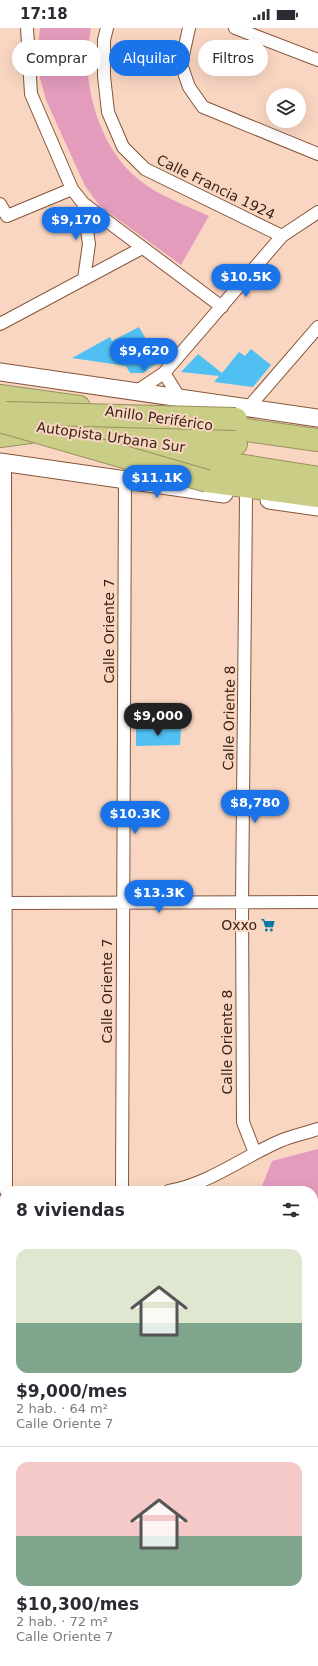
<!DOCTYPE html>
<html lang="es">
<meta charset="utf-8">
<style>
body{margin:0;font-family:"DejaVu Sans",sans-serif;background:#f7f7f7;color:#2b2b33;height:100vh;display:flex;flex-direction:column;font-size:15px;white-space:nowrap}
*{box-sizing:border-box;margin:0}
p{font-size:13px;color:#7c7c81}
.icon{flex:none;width:22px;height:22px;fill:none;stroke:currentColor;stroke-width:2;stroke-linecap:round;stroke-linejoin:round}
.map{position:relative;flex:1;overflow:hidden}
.drawer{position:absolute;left:0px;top:1158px;width:318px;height:480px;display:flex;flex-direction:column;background:#fff;border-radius:16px 16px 0 0;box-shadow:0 4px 16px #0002}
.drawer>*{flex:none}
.guide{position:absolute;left:12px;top:12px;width:294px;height:36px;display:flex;gap:8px}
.buttons{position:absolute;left:266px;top:60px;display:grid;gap:8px}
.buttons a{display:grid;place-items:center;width:40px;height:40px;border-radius:50%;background:#fff;box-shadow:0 4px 16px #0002;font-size:20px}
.price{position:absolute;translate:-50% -34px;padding:0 9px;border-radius:14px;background:#1a73e8;color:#fff;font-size:13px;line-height:26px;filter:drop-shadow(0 1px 2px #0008)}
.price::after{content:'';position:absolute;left:50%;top:24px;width:12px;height:9px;margin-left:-6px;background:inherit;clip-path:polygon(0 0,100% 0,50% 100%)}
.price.on{background:#222;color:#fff}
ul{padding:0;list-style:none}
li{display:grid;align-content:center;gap:8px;height:212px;padding:0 16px}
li+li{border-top:1px solid #e1e1e2}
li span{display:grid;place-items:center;height:124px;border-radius:12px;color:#555}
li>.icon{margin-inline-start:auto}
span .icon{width:72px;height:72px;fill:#fffc;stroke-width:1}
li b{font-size:17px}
h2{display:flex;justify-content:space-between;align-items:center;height:48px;padding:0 16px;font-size:17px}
.pill{padding:0 14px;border-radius:18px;background:#fff;box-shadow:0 4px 16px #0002;font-size:14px;line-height:36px}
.pill.on{background:#1a73e8;color:#fff}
.status{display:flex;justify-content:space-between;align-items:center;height:28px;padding:0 20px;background:#fff;direction:ltr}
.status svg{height:11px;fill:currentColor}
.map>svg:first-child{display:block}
.green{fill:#e49cbd}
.building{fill:#50c0f2}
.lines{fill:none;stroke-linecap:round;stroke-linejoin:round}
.street-casing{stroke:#875538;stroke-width:14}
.secondary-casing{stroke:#875538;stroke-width:19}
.highway-casing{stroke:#98925f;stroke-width:24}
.street{stroke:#fff;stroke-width:12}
.secondary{stroke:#fff;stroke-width:17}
.highway{stroke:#cacd86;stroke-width:22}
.highway-bridge-casing{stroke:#98925f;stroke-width:24;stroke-linecap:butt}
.highway-bridge{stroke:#cacd86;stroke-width:22}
.labels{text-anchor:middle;stroke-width:4;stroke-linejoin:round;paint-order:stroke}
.street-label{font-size:14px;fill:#3a2417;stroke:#f9d6c2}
.poi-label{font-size:14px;fill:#3a2417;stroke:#f9d6c2;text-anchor:end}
</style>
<div class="status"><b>17:18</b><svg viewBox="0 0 49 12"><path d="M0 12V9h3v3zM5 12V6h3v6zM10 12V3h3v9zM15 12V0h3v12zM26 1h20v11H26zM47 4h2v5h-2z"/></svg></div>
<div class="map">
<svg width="318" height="1638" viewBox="0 0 318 1638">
<rect width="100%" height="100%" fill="#f9d6c2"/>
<!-- green -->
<path class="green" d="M40,0h51c-1,9 -4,18 -4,27 0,45 16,95 51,124 20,17 48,26 71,37l-28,49 -81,-59 -15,-20 -39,-86 -7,-26 -2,-19z
M318,1121v126l-5,1v-85h-53l12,-30z"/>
<!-- building -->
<path class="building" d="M139,299l20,35 -16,11h-13l-4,-7 -54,-8 38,-21 2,4z
M251,321l20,16 -18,22 -39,-5 5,-6 -38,-4 17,-18 24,19 17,-21 6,4z
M136,700h45l-1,17 -44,1z"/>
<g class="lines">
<defs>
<path id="street" d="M27,0l4,66 41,95 11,14 139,104
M107,0l-3,12v36l4,36 15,35 22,22 137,67
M189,0l-8,36 8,23 14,20 115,47
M235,0l83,32
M83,175l6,41 -5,35
M0,176l7,12 65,-27
M0,296l142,-76
M164,345l15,24
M137,363l27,-18 118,-137 36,-24
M248,380l70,-81
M5,435l1,728
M246,469l-4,405 1,220 12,31
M0,875l318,-1
M122,1163l3,-711
M169,1163c40,-7 74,-34 111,-50 12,-5 26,-8 38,-12
M0,1217l5,-1
M313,1258l5,-1
M0,1275l5,-2
M313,1354l5,-13
M0,1504l5,1
M313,1626l5,2"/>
<path id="secondary" d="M0,344l318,46
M0,434l224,32
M269,472l49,7"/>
<path id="highway" d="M0,368l79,11
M210,397l108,15
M109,399l127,17
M49,400l77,11
M0,408l30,-4
M108,416l210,34
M207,453l111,15"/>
</defs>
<!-- street casing -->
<use href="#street" class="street-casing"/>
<!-- secondary casing -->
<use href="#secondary" class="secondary-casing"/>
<!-- highway casing -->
<use href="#highway" class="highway-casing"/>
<!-- street -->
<use href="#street" class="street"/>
<!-- secondary -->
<use href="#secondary" class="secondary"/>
<!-- highway -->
<use href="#highway" class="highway"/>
<defs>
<path id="highway-bridge" d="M6,385l230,6
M0,393l207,60"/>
</defs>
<!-- highway-bridge casing -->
<use href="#highway-bridge" class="highway-bridge-casing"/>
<!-- highway-bridge -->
<use href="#highway-bridge" class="highway-bridge"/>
</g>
<!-- icons -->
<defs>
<symbol id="supermarket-bare" viewBox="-9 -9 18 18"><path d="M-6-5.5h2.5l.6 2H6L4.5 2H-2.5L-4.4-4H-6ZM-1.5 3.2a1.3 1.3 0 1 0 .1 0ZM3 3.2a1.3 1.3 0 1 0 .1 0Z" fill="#037aa2" stroke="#f9d6c2" stroke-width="2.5" paint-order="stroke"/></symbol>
</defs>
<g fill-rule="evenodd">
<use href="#supermarket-bare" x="258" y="887" width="20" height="20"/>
</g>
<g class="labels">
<!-- street labels -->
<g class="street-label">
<text transform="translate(216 159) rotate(26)" y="5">Calle Francia 1924</text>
<text transform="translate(159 390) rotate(8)" y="5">Anillo Periférico</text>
<text transform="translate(111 409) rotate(8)" y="5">Autopista Urbana Sur</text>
<text transform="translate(109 603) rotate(-90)" y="5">Calle Oriente 7</text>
<text transform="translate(229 690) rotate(-89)" y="5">Calle Oriente 8</text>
<text transform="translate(107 963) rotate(-90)" y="5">Calle Oriente 7</text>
<text transform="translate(227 1014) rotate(-90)" y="5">Calle Oriente 8</text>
</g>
<!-- poi labels -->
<g class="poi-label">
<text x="257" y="902">Oxxo</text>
</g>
</g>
</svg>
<div class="buttons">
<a><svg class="icon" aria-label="layers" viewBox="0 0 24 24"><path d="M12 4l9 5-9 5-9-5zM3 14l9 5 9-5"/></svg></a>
</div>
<b class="price" style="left:76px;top:213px">$9,170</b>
<b class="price" style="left:246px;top:270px">$10.5K</b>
<b class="price" style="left:144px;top:344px">$9,620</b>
<b class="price" style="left:157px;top:471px">$11.1K</b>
<b class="price on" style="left:158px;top:709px">$9,000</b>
<b class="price" style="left:255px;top:796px">$8,780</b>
<b class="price" style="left:135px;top:807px">$10.3K</b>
<b class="price" style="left:159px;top:886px">$13.3K</b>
<div class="guide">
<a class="pill">Comprar</a>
<a class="pill on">Alquilar</a>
<a class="pill">Filtros</a>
</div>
<section class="drawer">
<h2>8 viviendas<svg class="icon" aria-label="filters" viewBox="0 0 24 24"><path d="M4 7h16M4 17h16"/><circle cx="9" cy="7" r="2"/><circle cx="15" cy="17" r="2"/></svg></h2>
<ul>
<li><span style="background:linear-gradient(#dfe7d0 60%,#7fa58c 0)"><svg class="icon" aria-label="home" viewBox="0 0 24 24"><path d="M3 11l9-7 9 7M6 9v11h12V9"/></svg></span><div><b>$9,000/mes</b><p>2 hab. · 64 m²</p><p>Calle Oriente 7</p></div></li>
<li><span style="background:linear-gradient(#f6c9c9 60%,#7fa58c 0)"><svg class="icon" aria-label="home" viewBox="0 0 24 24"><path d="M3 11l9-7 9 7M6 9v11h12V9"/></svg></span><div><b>$10,300/mes</b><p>2 hab. · 72 m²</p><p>Calle Oriente 7</p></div></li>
</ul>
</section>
</div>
